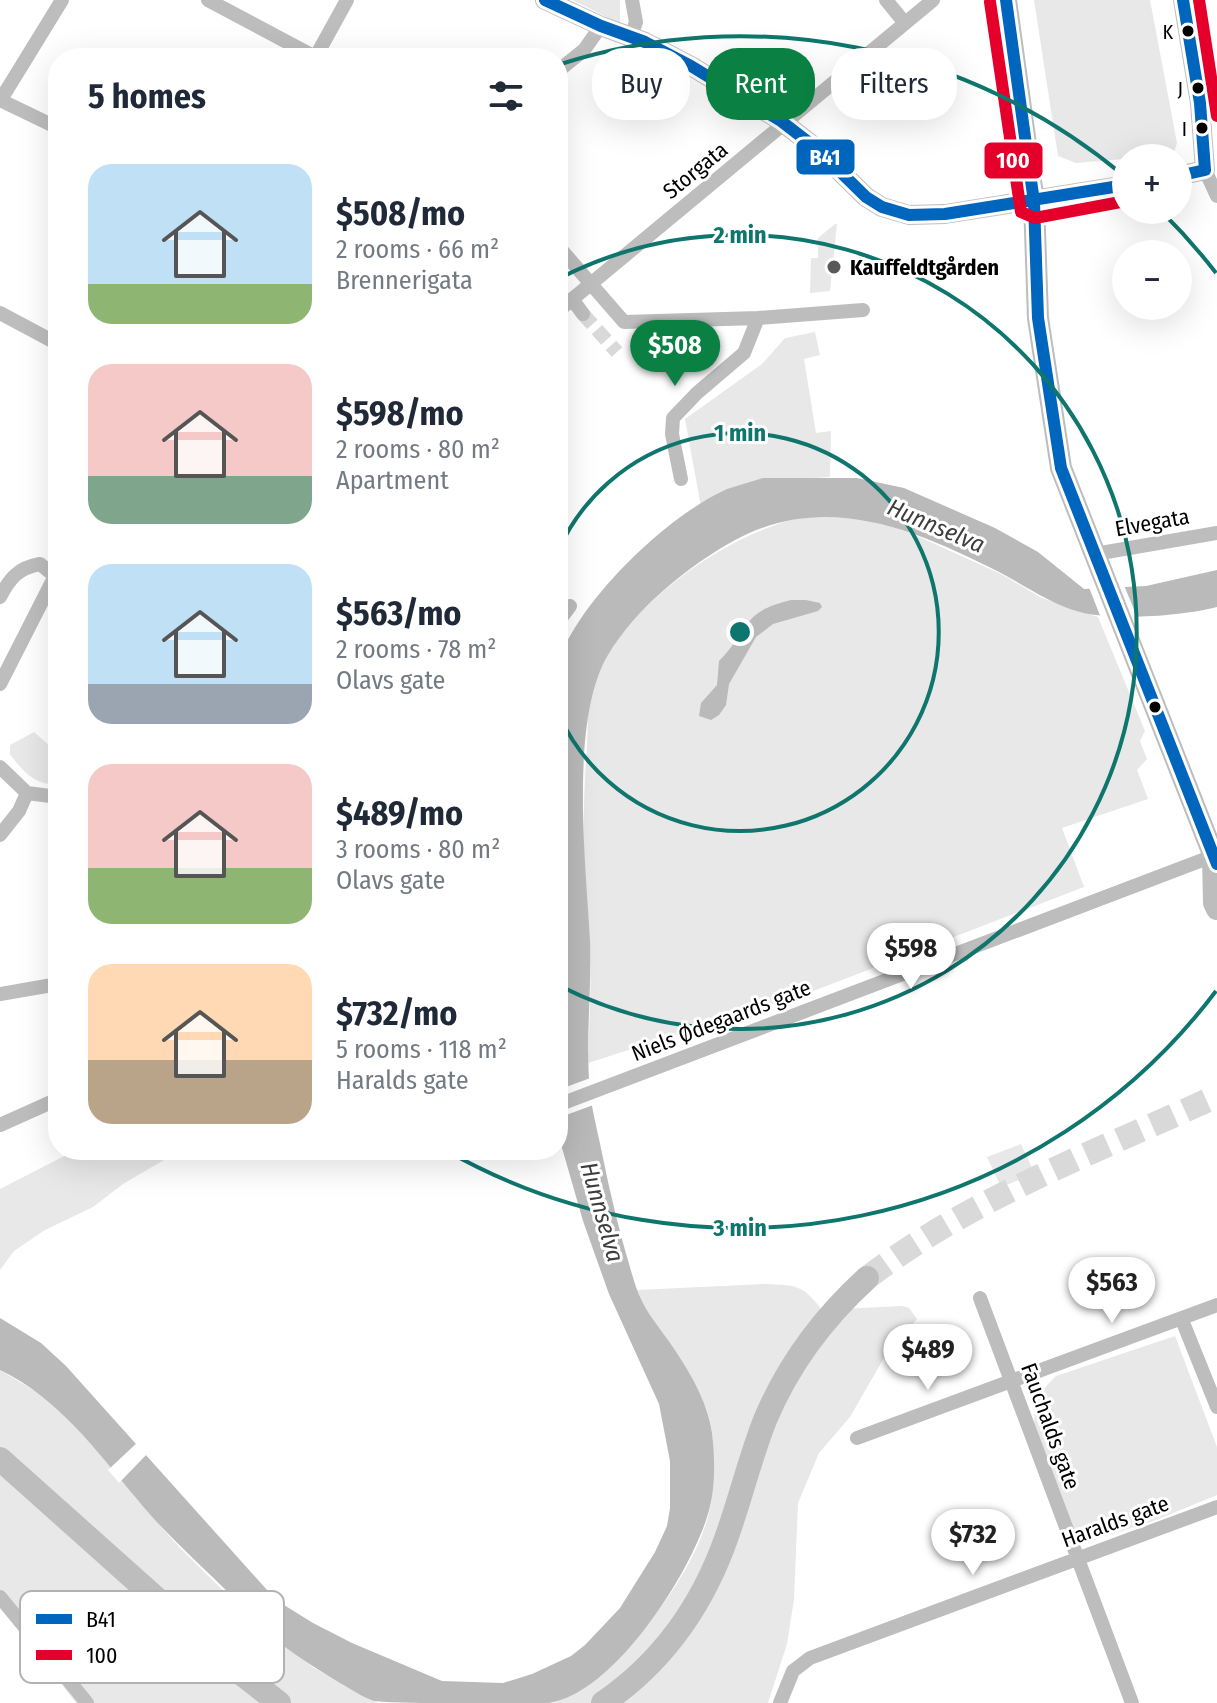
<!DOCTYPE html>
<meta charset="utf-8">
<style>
body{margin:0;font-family:"Fira Sans Condensed",sans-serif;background:#f6f6f7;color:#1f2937;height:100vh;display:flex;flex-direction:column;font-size:30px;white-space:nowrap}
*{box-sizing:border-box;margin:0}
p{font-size:26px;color:#747a83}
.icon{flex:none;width:44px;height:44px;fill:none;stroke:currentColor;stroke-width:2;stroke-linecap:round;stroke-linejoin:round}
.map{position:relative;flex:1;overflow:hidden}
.panel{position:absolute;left:48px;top:48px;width:520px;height:1112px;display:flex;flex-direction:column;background:#fff;border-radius:32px;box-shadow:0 8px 32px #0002}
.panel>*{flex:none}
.hud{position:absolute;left:592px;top:48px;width:504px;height:72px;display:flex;gap:16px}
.fabs{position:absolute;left:1112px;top:144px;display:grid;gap:16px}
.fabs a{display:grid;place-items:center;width:80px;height:80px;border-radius:50%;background:#fff;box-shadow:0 8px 32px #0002;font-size:40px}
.price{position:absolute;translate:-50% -68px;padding:0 18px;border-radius:28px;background:#fff;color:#222;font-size:26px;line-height:52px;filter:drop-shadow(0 2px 4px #0008)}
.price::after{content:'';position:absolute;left:50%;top:48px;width:24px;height:18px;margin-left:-12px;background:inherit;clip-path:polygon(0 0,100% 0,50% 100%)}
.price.current{background:#0b8043;color:#fff}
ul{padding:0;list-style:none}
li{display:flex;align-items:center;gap:24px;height:200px;padding:0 40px}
li span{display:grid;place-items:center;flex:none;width:224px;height:160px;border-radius:24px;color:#555}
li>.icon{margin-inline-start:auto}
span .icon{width:96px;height:96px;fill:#fffc;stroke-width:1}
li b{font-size:34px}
h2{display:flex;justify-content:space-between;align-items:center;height:96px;padding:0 40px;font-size:34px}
.chip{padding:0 28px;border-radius:32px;background:#fff;box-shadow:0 8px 32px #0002;font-size:28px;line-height:72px}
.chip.current{background:#0b8043;color:#fff}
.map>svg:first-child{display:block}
.green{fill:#e8e8e8}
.water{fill:#bababa}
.pier{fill:#fff}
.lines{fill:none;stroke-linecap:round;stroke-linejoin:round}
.street-tunnel{stroke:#d9d9d9;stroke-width:14;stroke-dasharray:14 7;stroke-linecap:butt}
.highway-tunnel{stroke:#d9d9d9;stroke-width:24;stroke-dasharray:24 12;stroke-linecap:butt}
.street{stroke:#bdbdbd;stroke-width:14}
.secondary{stroke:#bfbfbf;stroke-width:20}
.primary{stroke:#bdbdbd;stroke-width:22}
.highway{stroke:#bdbdbd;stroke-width:24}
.bus-1-casing{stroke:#fff;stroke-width:18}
.bus-2-casing{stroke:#fff;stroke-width:18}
.bus-1{stroke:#0065bd;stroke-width:12}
.bus-2{stroke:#e4002b;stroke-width:12}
.ring{fill:none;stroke:#0f766e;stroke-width:4}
.bus-dot{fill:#000;stroke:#fff;stroke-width:3}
.poi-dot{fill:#595959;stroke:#fff;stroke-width:3}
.labels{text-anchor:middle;stroke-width:6;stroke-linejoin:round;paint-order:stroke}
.bus-label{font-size:20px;fill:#000;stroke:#fff;text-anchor:end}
.street-label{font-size:22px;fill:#000;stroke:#fff}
.poi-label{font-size:22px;font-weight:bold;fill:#000;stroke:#fff;text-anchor:start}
.water-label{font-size:24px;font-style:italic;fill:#3d3d3d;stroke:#fff}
.key{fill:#fff;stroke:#b2b2b2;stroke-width:2}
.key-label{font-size:22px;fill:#000}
.centre{fill:#0f766e;stroke:#fff;stroke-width:4}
.ring-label{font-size:24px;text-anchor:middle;font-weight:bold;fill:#0f766e;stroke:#fff;stroke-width:6;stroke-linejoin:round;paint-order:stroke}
.line-badge{stroke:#fff;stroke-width:3}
.badge-label{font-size:22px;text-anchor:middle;font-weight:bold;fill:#fff}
</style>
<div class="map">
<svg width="1217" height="1703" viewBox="0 0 1217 1703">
<rect width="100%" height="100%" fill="#fff"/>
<!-- green -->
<path class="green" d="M573,0h47v24z
M1034,0h116l27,143 -4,12 -97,8 -18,-7z
M835,224h2l-7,67 -20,2 1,-35h7v-20z
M815,332l5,23 -16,4 12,74 15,-2 -1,46 -34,2 -95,28 -16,-88 77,-55 23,-26z
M809,516l55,2 49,16 88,40 41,24 56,19 47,114 -5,10 7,18 -10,11 11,29 -86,29 22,59 -268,103 -228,73c1,-40 4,-81 2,-121 -2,-25 -6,-49 -6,-73 -1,-41 0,-82 3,-122 1,-15 0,-33 3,-48 18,-85 138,-169 219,-183z
M34,732l24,21 -1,31c-21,2 -35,-13 -47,-30v-9z
M1021,1144l14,30 -34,13 -14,-30z
M76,1150h105l-58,34 -30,23 -48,23 -31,21 -14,19v-81z
M766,1284c30,1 37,1 56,26l80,-4 7,2 8,11 -32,37 -35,61 -31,36 -21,50 -4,96 -7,45 -19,59h-215c11,-5 23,-9 33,-17 50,-39 119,-124 126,-190 1,-10 1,-20 1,-30 1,-21 0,-41 -8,-60 -10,-23 -22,-44 -36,-64 -12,-17 -27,-31 -32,-52z
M1175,1336l42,111v48l-61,25 -62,20 -19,-6 -41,-107c1,-25 4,-34 22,-51z
M0,1370l48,29 49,50 43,54 40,45 77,76 57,44 64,35h-302l-76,-98z"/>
<!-- water -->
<path class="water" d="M763,478h94l47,10 91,40 43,24 46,37 62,-3 71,-16v37c-34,9 -104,14 -137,5 -29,-8 -53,-25 -79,-39 -89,-45 -179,-84 -273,-29 -45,26 -93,66 -120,111 -39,65 -22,209 -18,285 2,50 -5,101 0,151 2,21 8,41 12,62 9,45 20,90 34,134 7,21 19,35 32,53 21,30 43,66 45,102 2,24 2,52 -6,75 -18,58 -93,176 -158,186 -27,0 -71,0 -100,0 -23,0 -54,0 -75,-2 -12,-4 -23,-12 -34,-18 -28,-17 -57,-35 -81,-58 -9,-9 -17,-19 -26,-28 -33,-33 -68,-63 -97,-99 -40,-48 -78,-100 -136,-128v-52l41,25 25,23 210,234 37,23 39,20 90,38 61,2 29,-9 39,-18 14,-11 35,-37 35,-56 12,-26 3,-18v-47l-11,-57 -50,-110 -26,-73 -25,-87v-471c20,-62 110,-148 169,-174 12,-4 24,-7 36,-11z
M791,600h15l14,3 2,4 -4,4 -45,13 -17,13 -27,47 -3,21 -7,10 -8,5 -12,-4 2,-13 16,-18 2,-24c31,-31 21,-49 72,-61z"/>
<!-- pier -->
<path class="pier" d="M1123,583l15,36 -37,-1 -13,-33z
M593,1077l3,27 -38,14v-28z
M140,1440l10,11 -31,32 -11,-13z"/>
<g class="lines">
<!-- street-tunnel -->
<path class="street-tunnel" d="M583,314l34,38"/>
<!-- highway-tunnel -->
<path class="highway-tunnel" d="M867,1278c104,-80 231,-127 350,-182"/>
<!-- street -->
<path class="street" d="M208,0l109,58
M886,0l18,22
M631,36l5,-14 -4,-22
M315,58l32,-58
M558,71l26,-21 17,-24
M0,100l58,28
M0,101l62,-101
M1205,170l12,26
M558,246l66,76 134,-4 105,-8
M572,299l11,15
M558,311l375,-311
M0,313l58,31
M681,479l-9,-45 1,-16 24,-25 47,-40 14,-35
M1095,554l122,-21
M0,597c10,-19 18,-29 40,-33l15,12
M558,622l12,-16
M0,684l58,-114
M0,767l27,26 31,4
M0,835l19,-24 8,-18
M0,994l58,-10
M558,1105l655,-249
M0,1125l58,-26
M980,1298l152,405
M1182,1320l35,87
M857,1438l360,-133
M0,1597l87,106
M780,1703l13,-32 17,-13 407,-151"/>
<!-- secondary -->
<path class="secondary" d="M545,0l56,26 44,16 46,24 90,55 35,27 50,49 16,10 27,8 36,-1 181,-29
M1178,176l27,-6 -5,-67 -17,-103"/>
<!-- primary -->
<path class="primary" d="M1006,0l28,202 4,116 23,150 156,396
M1213,856l1,47 3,6"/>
<!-- highway -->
<path class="highway" d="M0,1459l233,208 46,36
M603,1703c60,-41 100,-98 124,-167 14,-39 23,-78 38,-116 23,-55 58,-102 102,-142"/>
<defs>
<path id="bus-1" d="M545,0l56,26 44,16 46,24 90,55 35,27 50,49 16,10 27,8 36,-1 181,-29
M1006,0l28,202 4,116 23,150 156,396
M1178,176l27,-6 -5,-67 -17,-103"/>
<path id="bus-2" d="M1199,0l18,116
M990,2l31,210 14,6 91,-17"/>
</defs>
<!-- bus-1 casing -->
<use href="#bus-1" class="bus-1-casing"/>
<!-- bus-2 casing -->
<use href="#bus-2" class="bus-2-casing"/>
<!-- bus-1 -->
<use href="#bus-1" class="bus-1"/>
<!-- bus-2 -->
<use href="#bus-2" class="bus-2"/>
</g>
<!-- distance rings -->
<g class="ring">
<path d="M558 551A199 199 0 1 1 558 713"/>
<path d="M560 278A397 397 0 1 1 560 986"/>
<path d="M1216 991A596 596 0 0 1 447 1151M561 64A596 596 0 0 1 1123 175M1161 211A596 596 0 0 1 1216 273"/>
</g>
<!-- markers -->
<g class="bus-dot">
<circle cx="1188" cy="31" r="7"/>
<circle cx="1198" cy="88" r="7"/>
<circle cx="1202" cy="128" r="7"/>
<circle cx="1155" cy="707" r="7"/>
</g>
<circle class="poi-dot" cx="834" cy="267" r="8"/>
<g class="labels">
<!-- bus labels -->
<g class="bus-label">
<text x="1173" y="39">K</text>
<text x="1183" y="96">J</text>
<text x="1187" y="136">I</text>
</g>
<!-- street labels -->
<g class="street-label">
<text transform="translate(695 170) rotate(-39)" y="8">Storgata</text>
<text transform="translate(1152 522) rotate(-10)" y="8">Elvegata</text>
<text transform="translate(721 1020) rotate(-21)" y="8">Niels Ødegaards gate</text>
<text transform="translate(1051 1426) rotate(70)" y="8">Fauchalds gate</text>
<text transform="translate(1115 1521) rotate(-20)" y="8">Haralds gate</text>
</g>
<!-- poi labels -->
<g class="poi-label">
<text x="850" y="275">Kauffeldtgården</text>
</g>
<!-- water labels -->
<g class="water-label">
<text transform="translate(936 526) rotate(23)" y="8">Hunnselva</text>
<text transform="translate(602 1212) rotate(74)" y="8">Hunnselva</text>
</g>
</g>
<!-- legend -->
<rect x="20" y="1591" width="264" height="92" rx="12" class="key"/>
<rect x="36" y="1614" width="36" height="10" fill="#0065bd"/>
<rect x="36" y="1650" width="36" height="10" fill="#e4002b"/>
<g class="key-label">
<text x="86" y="1627">B41</text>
<text x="86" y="1663">100</text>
</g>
<circle cx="740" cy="632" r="12" class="centre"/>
<g class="ring-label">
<text x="740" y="243">2 min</text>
<text x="740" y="441">1 min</text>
<text x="740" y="1236">3 min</text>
</g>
<g class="line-badge">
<rect x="795" y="138" width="61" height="38" rx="8" fill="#0065bd"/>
<rect x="983" y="141" width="61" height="39" rx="8" fill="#e4002b"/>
</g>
<g class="badge-label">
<text x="825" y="165">B41</text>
<text x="1013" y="168">100</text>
</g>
</svg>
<div class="fabs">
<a>+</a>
<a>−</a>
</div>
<b class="price current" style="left:675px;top:388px">$508</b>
<b class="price" style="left:911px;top:991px">$598</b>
<b class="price" style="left:1112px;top:1325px">$563</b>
<b class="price" style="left:928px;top:1392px">$489</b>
<b class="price" style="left:973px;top:1577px">$732</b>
<div class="hud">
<a class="chip">Buy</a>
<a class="chip current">Rent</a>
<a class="chip">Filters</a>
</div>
<section class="panel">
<h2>5 homes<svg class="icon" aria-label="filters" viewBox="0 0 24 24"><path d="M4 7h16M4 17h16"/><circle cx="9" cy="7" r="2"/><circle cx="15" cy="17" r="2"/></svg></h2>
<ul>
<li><span style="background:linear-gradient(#bfe0f5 75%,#8fb573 0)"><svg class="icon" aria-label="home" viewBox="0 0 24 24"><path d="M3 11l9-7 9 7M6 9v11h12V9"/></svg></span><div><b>$508/mo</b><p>2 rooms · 66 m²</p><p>Brennerigata</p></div></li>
<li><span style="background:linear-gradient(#f6c9c9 70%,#7fa58c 0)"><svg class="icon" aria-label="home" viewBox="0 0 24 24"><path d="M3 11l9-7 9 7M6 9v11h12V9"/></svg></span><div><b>$598/mo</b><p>2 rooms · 80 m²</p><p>Apartment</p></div></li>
<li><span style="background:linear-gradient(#bfe0f5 75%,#9aa5b1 0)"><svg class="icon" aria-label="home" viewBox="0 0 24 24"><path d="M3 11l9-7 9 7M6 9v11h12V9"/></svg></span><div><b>$563/mo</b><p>2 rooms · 78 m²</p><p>Olavs gate</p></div></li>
<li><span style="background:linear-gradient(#f6c9c9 65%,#8fb573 0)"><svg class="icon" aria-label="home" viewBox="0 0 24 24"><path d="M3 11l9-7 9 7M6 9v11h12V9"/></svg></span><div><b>$489/mo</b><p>3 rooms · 80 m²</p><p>Olavs gate</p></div></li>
<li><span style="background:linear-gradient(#ffd9b3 60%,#b9a48a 0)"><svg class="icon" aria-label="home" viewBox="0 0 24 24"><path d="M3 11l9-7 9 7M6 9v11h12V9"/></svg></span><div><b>$732/mo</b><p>5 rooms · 118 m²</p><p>Haralds gate</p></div></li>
</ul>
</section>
</div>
